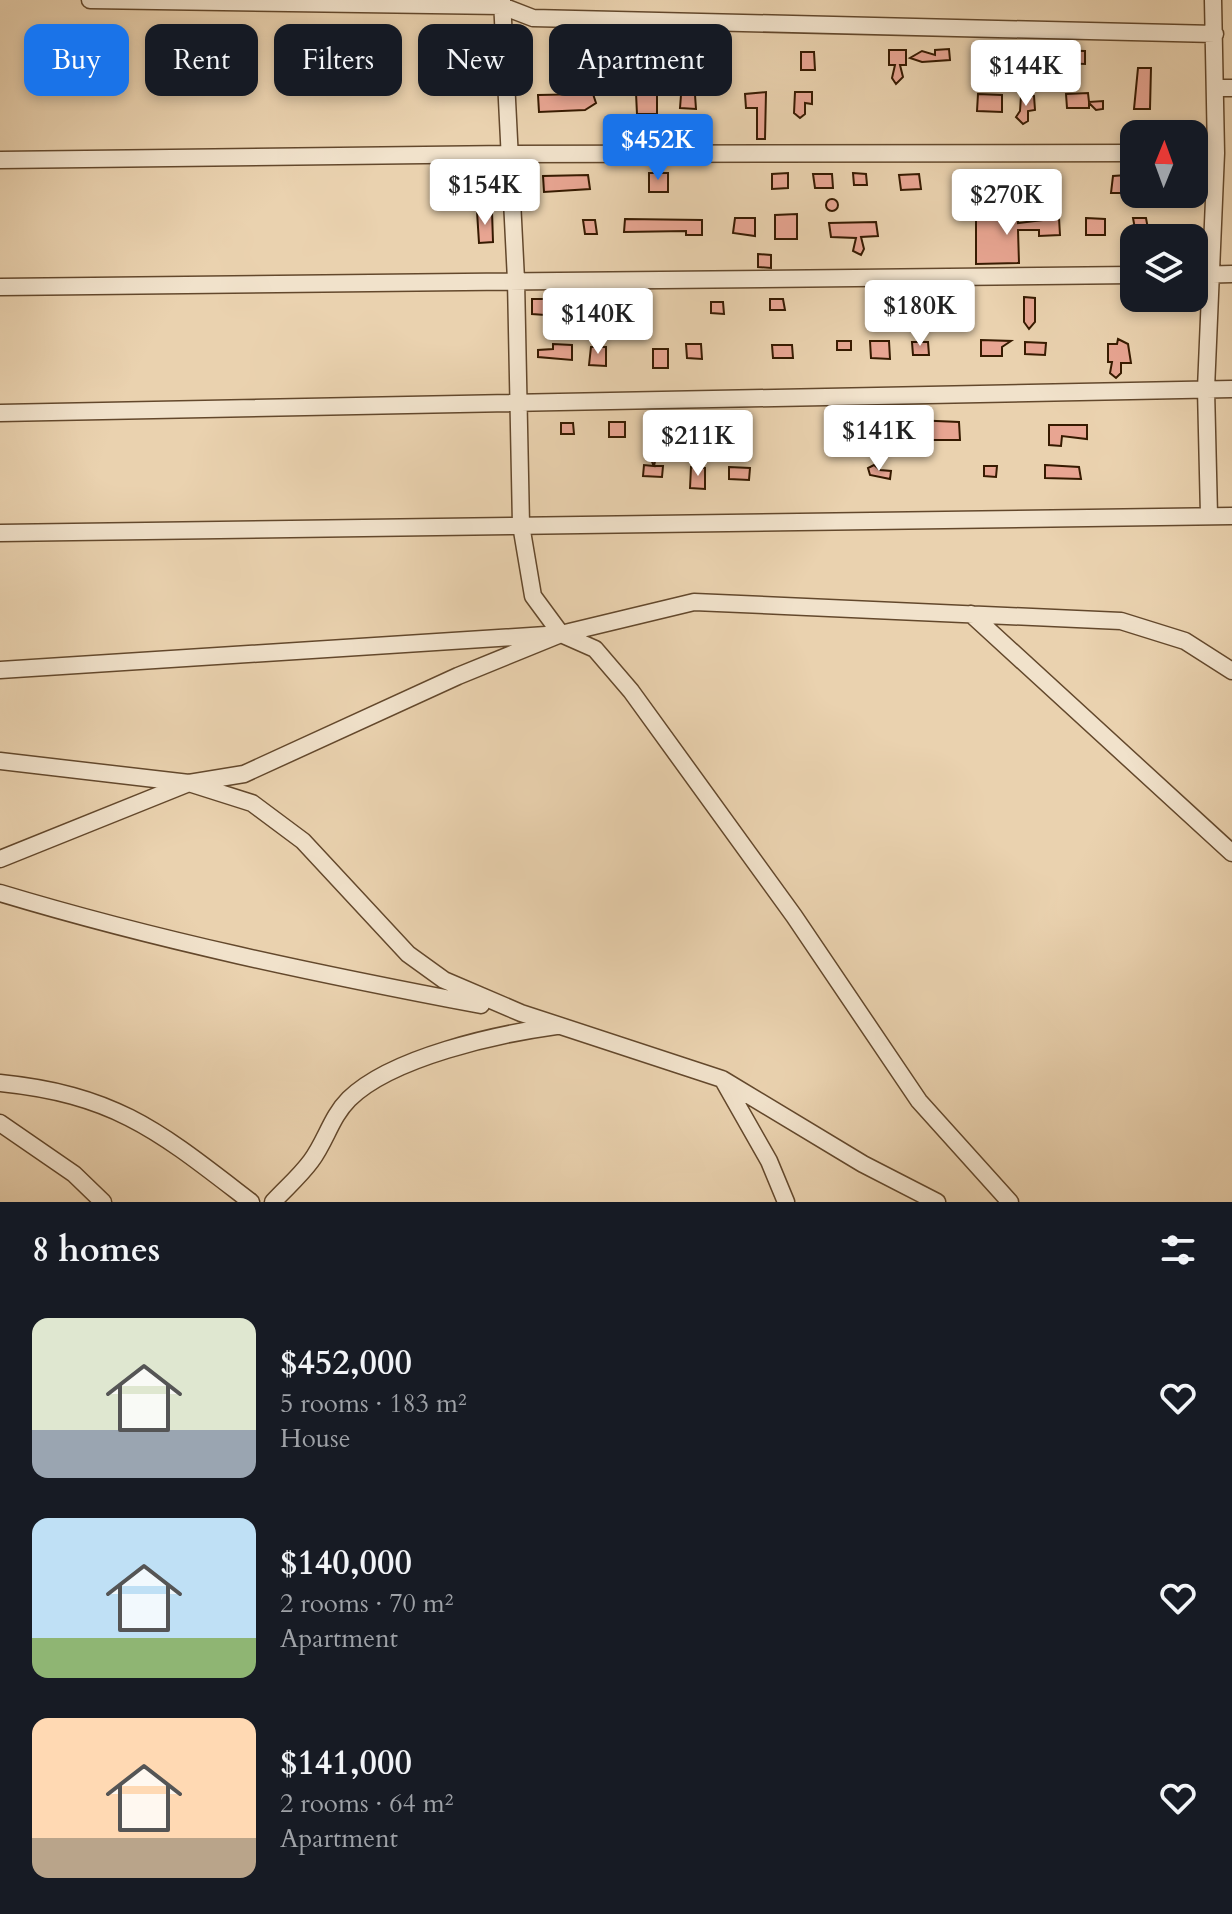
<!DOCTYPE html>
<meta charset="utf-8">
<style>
body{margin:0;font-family:Cardo,serif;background:#20242c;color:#f1f3f6;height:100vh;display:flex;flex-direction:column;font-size:30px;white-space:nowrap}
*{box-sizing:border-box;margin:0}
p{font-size:26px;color:#9ea1a6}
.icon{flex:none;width:44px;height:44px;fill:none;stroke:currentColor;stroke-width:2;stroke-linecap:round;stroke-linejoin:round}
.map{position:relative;height:1202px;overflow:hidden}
.side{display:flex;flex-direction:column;background:#171b24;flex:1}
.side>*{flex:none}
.guide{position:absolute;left:24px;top:24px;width:800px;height:72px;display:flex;gap:16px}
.needle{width:52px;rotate:1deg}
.fabs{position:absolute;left:1120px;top:120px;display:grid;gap:16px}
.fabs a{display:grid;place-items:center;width:88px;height:88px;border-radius:16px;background:#171b24;box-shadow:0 4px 12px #0003;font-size:40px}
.price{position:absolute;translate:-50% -68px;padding:0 18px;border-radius:8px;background:#fff;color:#222;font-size:26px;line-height:52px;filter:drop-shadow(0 2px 4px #0008)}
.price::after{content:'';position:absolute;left:50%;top:48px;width:24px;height:18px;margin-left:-12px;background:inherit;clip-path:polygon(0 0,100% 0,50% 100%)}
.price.selected{background:#1a73e8;color:#fff}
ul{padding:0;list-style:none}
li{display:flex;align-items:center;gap:24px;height:200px;padding:0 32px}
li span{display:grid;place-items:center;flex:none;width:224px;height:160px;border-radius:16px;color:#555}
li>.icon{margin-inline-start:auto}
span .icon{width:96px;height:96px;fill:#fffc;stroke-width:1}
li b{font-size:34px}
h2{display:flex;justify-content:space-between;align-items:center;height:96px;padding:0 32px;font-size:34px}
.tag{padding:0 28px;border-radius:16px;background:#171b24;box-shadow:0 4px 12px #0003;font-size:28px;line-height:72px}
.tag.selected{background:#1a73e8;color:#fff}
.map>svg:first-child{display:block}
.building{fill:#e8a592;stroke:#361a00;stroke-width:2}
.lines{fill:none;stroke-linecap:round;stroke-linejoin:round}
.minor-casing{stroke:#63482c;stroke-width:19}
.minor{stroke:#f1e2cb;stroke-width:16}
</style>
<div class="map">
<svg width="1232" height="1202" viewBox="0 0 1232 1202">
<rect width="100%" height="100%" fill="#ead2af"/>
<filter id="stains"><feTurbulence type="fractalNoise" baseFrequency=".0025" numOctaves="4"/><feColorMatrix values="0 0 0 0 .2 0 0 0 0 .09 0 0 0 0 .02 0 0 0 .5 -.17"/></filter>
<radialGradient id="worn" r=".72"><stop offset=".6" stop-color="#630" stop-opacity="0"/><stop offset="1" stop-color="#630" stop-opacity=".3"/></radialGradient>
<!-- building -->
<path class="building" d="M723,48l-1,22 -6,5 -8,-9 -71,2v-17z
M560,49h20l2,16h-21z
M949,49l1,11 -28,2 -12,-4 12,-7 13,4v-5z
M889,50h17v15h-6l3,12 -7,7 -4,-6 3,-13h-6z
M1039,50l46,1v13l-45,-2z
M801,52h13l1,18h-14z
M977,52h15v15l-16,-1z
M1138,68h13l-1,41h-16z
M766,92l-1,47h-8v-31h-11l-1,-14z
M795,92h17v12l-7,-1v11l-5,4 -6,-5z
M636,93h21v21h-20z
M1088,93l1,9 14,-1v8l-7,1 -7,-7v5h-22l-1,-14z
M593,94l3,9 -11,7 -46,2 -1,-17z
M978,94l24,1v17l-25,-1z
M681,95h14l1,14 -16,-1z
M1021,96h13l1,14 -7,1v10l-5,3 -7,-7 4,-6z
M661,132l18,1v10h-18z
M649,173h19v19h-19z
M788,173v15l-16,1v-15z
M853,173l13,1 1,11h-13z
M813,174h19l1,14h-18z
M919,174l2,15 -20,1 -2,-15z
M588,175l2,14 -46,3 -1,-16z
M1127,175l2,18h-18l2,-17z
M1020,181l12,1 1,16 -12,1z
M826 205a6 6 0 1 1 12 0a6 6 0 1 1-12 0Z
M477,211h15l1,31 -14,1z
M797,214v25h-22v-24z
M1018,215v8l41,-5 1,17 -21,1v-6h-21l1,33 -43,1v-46z
M735,218h20v18l-22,-3z
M1086,218l19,1v16h-19z
M1133,218h13l2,11h-13z
M625,219l77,1v15h-16v-4l-62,1z
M583,220h12l2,14h-12z
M876,222l2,14 -17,1 3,12 -3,6 -8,-4 3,-13 -25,-1 -2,-14z
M758,254l13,1v13l-13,-1z
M914,295l1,13 -23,-1 1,6 -17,-1 -1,-16z
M587,297l1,14 -26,-1 -5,-5 9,-7z
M1024,297l11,1v24l-6,7 -5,-7z
M532,299h13v16l-13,-1z
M770,299h13l2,11h-15z
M711,302h12l1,12 -13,-1z
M608,304h12l4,26h-15z
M1118,339l10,5 3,19h-10v10l-5,5 -6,-5 2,-11h-4v-18h9z
M981,340l30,1 -9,6v9h-21z
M837,341h14v9h-14z
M870,341h19l1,18 -19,-1z
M912,342h16l1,13h-16z
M1025,342l21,1 -1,12 -20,-1z
M553,344l19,1v15l-34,-3v-7l15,-1z
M686,344h15l1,15 -15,-1z
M772,345h20l1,13h-20z
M591,347h15v19l-17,-1z
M653,349h15v19h-15z
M864,419l31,2v14l-33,-5 -4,-6z
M913,420l46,2 1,18h-35l-2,-7h-10z
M609,422h16v15h-16z
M561,423h12l1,11h-13z
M1049,425h38v14l-25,-3 -1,10 -12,-1z
M647,426h22v16h-10l-5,24h9l-1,11 -19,-1 1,-11 10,1 -6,-13z
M874,465l6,5 11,1 -1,8 -20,-4 -2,-7z
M1045,465l34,2 2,12 -36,-1z
M984,466h13l-1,11 -12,-1z
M691,467l14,1v21l-15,-1z
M729,467l21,1 -1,12 -20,-1z"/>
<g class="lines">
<defs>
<path id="minor" d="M90,0l412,6 31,12 682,16
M502,0l14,280 5,245 12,71 28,38
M1215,88h17
M1194,153h22
M0,160l510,-6 624,-1
M1194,275l38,-1
M0,287l1134,-12
M0,413l1232,-24
M1209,515l-3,-126 10,-236 -3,-153
M0,533l1232,-17
M971,614l261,239
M0,670l561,-36 34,15 36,42 163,225 125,185 91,101
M0,761l189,22 63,20 51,38 105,113 36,26 77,33 201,66 141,85 74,38
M0,859l189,-76 55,-9 214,-98 103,-42 133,-32 427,19 64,20 47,30
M0,893c159,48 318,81 481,112
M723,1080l46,81 17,41
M0,1083c118,12 161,50 251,119
M0,1123l74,51 29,28
M273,1202c13,-14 27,-26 38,-41 15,-20 20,-44 38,-62 43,-42 149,-65 207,-73"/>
</defs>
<!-- minor casing -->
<use href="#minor" class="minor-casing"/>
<!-- minor -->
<use href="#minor" class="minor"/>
</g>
<rect width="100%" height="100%" filter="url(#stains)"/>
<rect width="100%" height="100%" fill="url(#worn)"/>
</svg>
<div class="fabs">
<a><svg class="needle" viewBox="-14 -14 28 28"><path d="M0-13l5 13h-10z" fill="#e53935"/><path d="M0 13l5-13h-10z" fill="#9ea1a6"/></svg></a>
<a><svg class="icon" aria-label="layers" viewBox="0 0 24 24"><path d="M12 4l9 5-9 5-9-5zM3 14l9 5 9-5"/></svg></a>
</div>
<b class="price" style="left:1026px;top:108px">$144K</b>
<b class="price selected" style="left:658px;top:182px">$452K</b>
<b class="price" style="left:485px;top:227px">$154K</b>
<b class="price" style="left:1007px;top:237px">$270K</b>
<b class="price" style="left:920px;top:348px">$180K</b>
<b class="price" style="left:598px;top:356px">$140K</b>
<b class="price" style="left:879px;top:473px">$141K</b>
<b class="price" style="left:698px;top:478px">$211K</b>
<div class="guide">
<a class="tag selected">Buy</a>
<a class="tag">Rent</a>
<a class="tag">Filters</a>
<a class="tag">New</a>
<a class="tag">Apartment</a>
</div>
</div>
<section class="side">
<h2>8 homes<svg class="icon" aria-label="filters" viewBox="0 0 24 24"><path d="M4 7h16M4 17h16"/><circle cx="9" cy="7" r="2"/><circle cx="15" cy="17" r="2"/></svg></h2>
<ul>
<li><span style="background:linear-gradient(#dfe7d0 70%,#9aa5b1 0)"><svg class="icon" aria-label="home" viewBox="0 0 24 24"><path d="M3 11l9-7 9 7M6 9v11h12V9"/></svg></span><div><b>$452,000</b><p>5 rooms · 183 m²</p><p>House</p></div><svg class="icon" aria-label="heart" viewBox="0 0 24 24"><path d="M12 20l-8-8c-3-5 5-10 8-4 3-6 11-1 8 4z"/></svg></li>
<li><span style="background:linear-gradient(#bfe0f5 75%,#8fb573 0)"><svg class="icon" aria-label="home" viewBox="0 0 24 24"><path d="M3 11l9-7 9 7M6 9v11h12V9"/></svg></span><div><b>$140,000</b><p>2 rooms · 70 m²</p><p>Apartment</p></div><svg class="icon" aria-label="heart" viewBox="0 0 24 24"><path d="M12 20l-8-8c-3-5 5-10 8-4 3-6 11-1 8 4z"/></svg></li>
<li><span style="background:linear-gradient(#ffd9b3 75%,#b9a48a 0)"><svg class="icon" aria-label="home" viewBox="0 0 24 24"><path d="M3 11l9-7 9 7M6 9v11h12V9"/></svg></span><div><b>$141,000</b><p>2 rooms · 64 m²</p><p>Apartment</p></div><svg class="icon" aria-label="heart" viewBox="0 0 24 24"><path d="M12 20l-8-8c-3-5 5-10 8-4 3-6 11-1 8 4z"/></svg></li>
</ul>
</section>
